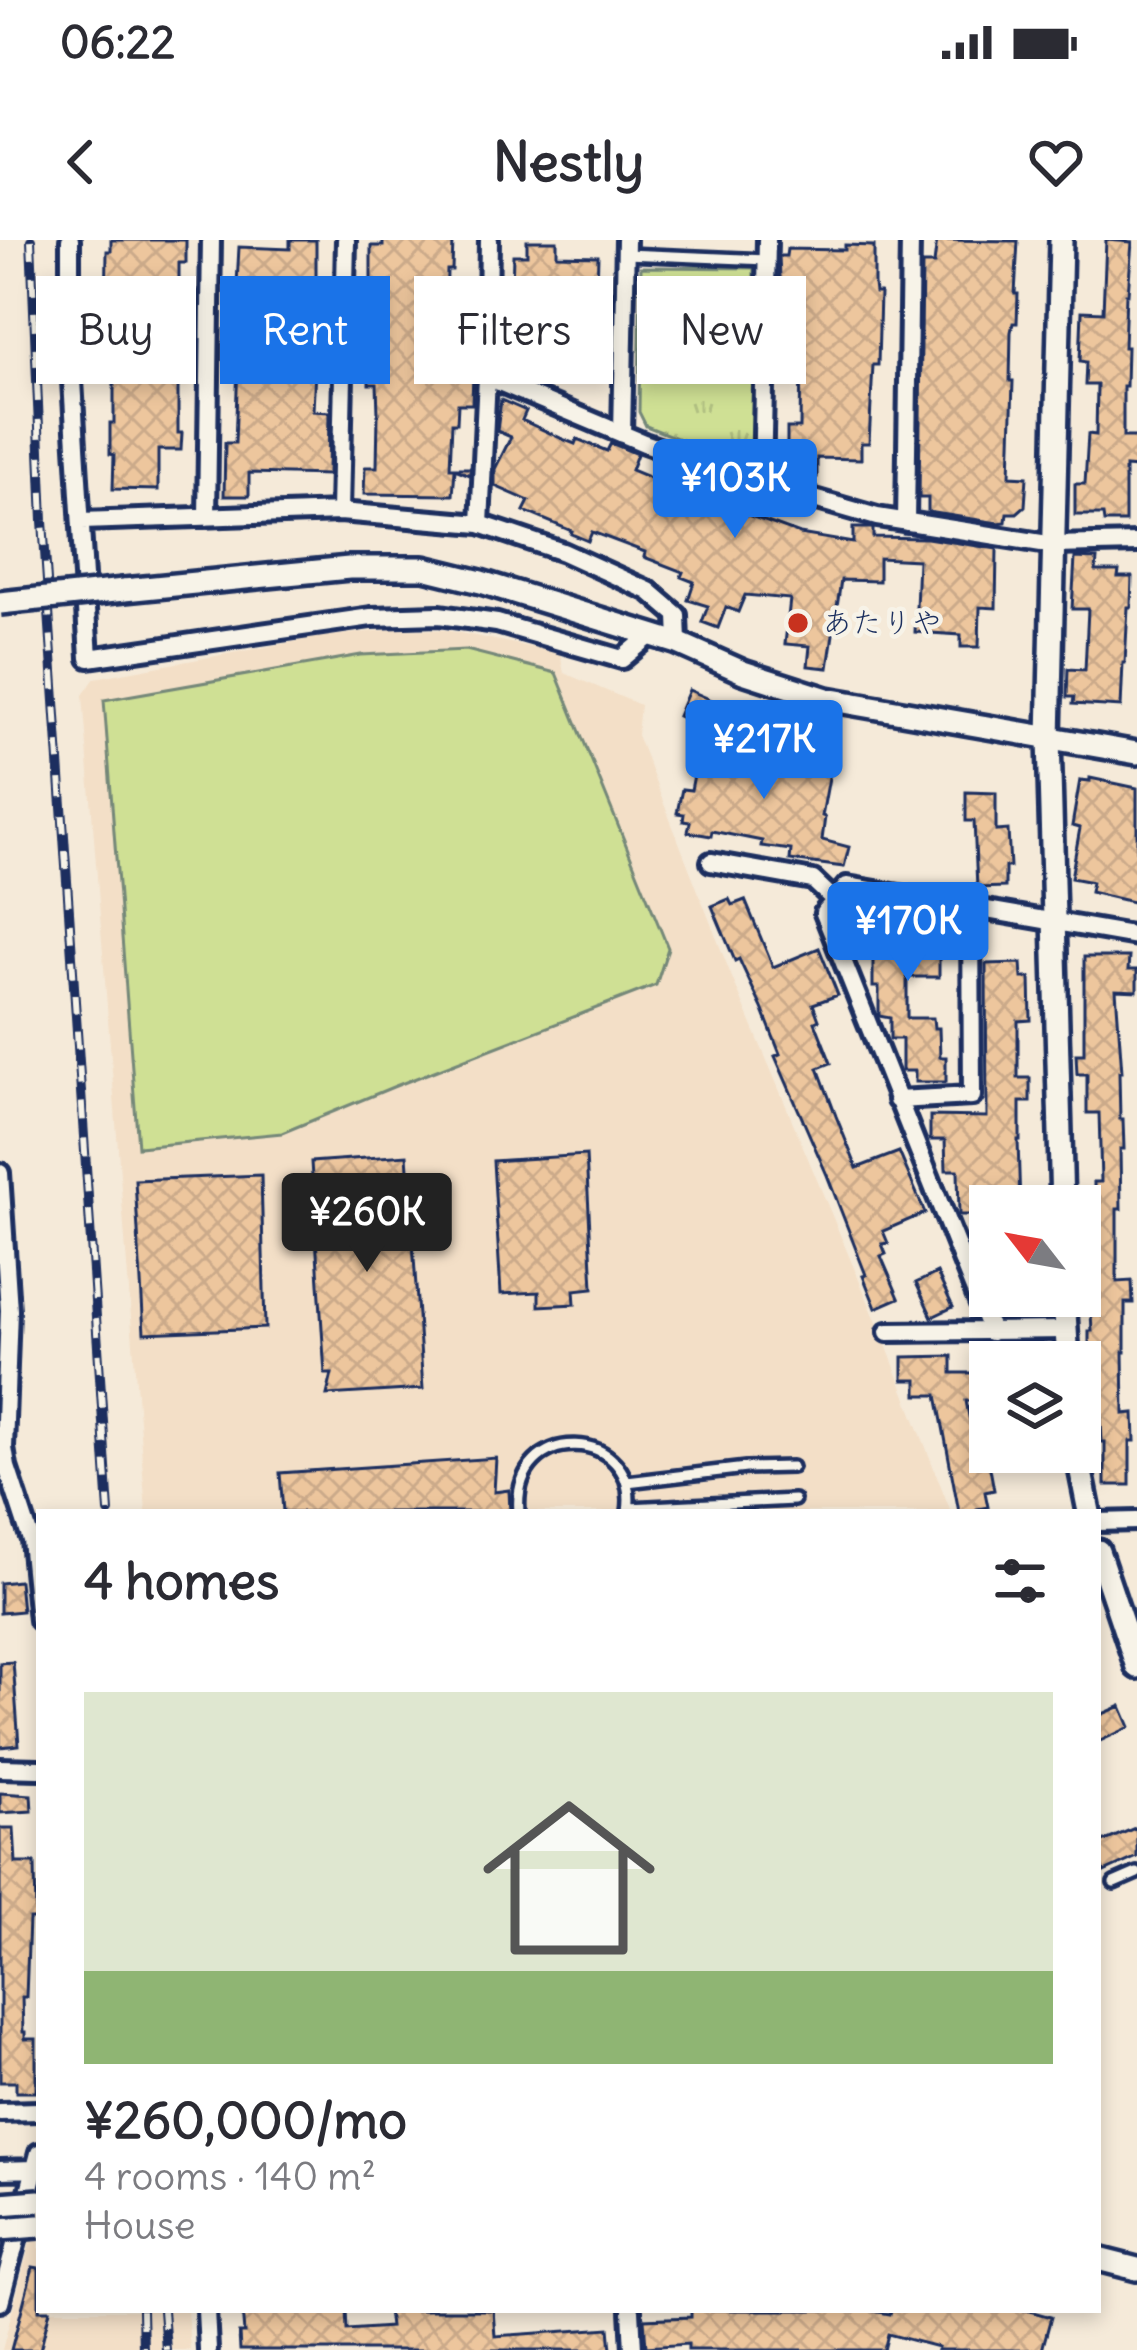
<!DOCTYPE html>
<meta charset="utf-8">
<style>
body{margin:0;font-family:Delius,"Klee One",sans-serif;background:#f2f2f3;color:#2b2b33;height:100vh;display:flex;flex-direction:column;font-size:45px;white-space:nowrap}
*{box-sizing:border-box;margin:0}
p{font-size:39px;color:#7c7c81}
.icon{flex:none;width:66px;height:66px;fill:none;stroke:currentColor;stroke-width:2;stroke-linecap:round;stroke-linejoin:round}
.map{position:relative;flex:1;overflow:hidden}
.panel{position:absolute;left:36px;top:1269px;width:1065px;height:804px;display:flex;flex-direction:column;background:#fff;border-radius:0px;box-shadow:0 6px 18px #0003}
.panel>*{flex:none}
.banner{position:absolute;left:36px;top:36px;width:1065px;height:108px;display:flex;gap:24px}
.needle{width:78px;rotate:301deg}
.buttons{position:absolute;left:969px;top:945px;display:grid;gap:24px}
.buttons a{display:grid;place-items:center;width:132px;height:132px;border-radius:0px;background:#fff;box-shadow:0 6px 18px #0003;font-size:60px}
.price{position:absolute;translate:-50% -102px;padding:0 27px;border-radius:12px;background:#1a73e8;color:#fff;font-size:39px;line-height:78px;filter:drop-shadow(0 3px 6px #0008)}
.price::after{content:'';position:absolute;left:50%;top:72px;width:36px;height:27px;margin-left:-18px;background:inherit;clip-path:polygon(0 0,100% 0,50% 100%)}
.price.selected{background:#222;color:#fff}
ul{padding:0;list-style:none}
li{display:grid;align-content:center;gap:24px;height:636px;padding:0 48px}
li span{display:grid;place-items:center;height:372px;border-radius:0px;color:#555}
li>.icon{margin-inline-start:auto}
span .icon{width:216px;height:216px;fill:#fffc;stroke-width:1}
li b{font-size:51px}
h2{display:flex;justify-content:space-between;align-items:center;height:144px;padding:0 48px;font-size:51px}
.chip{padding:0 42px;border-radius:0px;background:#fff;box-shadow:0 6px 18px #0003;font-size:42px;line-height:108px}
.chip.selected{background:#1a73e8;color:#fff}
.status{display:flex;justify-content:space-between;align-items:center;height:84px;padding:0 60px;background:#fff;direction:ltr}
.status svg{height:33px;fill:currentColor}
header{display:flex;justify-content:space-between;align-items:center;height:156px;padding:0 48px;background:#fff;font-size:54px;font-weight:700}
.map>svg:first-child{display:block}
.built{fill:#f3dfc7}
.park{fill:url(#park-tufts);stroke:#758879;stroke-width:3}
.pitch{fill:#cfe094;stroke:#758879;stroke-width:3}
.building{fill:url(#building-cross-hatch);stroke:#1b2f5e;stroke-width:3}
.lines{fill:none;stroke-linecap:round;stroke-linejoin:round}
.service-casing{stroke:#1b2f5e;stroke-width:18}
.minor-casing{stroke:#1b2f5e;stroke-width:26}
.tertiary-casing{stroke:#1b2f5e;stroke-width:30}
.service{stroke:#f7f3e8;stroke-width:9}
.minor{stroke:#f7f3e8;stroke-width:16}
.tertiary{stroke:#f7f3e8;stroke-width:21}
.rail-casing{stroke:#1b2f5e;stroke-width:10}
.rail{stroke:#f7f3e8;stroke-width:6;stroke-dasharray:18;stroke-linecap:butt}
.tertiary-bridge-casing{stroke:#1b2f5e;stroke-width:30;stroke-linecap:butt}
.tertiary-bridge{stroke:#f7f3e8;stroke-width:21}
.poi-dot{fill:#c8321e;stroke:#f7f3e8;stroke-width:4.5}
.labels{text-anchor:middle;stroke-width:9;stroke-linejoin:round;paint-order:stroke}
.poi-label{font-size:30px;fill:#1b2f5e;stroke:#f7f3e8;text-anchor:start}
</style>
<div class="status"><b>06:22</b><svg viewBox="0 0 49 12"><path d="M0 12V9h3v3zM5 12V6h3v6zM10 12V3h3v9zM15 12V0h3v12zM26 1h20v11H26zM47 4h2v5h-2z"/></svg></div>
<header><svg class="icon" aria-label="back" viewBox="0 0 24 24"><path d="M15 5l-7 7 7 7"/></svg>Nestly<svg class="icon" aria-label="heart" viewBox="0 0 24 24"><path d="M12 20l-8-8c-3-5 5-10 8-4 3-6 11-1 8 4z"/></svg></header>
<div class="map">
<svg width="1137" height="2110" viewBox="0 0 1137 2110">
<defs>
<pattern id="park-tufts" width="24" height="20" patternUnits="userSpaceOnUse" patternTransform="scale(3)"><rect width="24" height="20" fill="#cfe094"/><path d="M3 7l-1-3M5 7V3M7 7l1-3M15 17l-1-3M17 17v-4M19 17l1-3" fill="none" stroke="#b1c082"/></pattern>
<pattern id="building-cross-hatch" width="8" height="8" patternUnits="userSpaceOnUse" patternTransform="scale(3)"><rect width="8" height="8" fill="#edc69d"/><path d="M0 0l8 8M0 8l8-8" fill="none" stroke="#cbaa8a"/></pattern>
</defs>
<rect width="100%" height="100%" fill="#f5ead9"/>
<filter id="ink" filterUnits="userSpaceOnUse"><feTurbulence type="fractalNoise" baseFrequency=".00833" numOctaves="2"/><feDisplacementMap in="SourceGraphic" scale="24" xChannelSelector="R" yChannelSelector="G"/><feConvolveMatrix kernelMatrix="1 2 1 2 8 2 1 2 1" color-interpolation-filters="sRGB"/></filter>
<g filter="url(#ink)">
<!-- built -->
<path class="built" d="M395,389l50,1 115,23 4,20 76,32 -3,30 94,240 152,362 68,175h-805l-63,-817 12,-17 225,-41z
M39,1969v101h148l3,40h-188z"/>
<!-- park -->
<path class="park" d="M641,27l113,1 -2,188 -9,8 -97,-38 -7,-14z"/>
<!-- pitch -->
<path class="pitch" d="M466,410l90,23 112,275 -12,37 -263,102 -111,46 -144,14 -34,-447 257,-45z"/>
<!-- building -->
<path class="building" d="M111,0h75v23h-7v54l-73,2 1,-68h4z
M290,0h26v38h-5v91h4l-2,42 16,1 -1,63 -79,-2v23h-25l1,-53h10l5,-132h-9l1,-27h5l2,-37 51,2z
M383,0l70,1 -1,29h-5l-1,50h6v52l21,-1 -1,33h-14l-1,19h-5l-2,45h20v7l-15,-6 -2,26 -89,-1 1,-27h12l1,-53 -1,-30h-8v-27h-11v-27h4l1,-40h8v-44h12z
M937,0l81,1 -3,53h3l-1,29h-4l-2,9 -1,49h3l-3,95 17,1 -2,29 -8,7h-10l-1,9 -8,1 -70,-11v-14h-9l3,-234h12z
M1106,0l26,2 -4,52h-2l-2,53h3l-1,39h-3v51h14v31l-12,-1v55h-21l-1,-7h-28v-31h10l3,-50 8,1 1,-50h-12l1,-23 -6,-1 2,-50 21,1z
M527,1h30v14l41,1 -2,58h5v34h-36v16l-62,-2 1,-43h7l2,-64h14z
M845,5l29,1v38l1,9h5l-2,72h-5l-4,78h-8v16l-44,-1v19h-30v-49h13l1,-72h-6v-8h-4l1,-38h-3v-13h-8l-2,-41h7l1,-7 58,1z
M106,106l81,3 -1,31h-8v53h4l-1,17h-23v40l-45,-1 1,-34 -4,-1v-31h4v-45h-24v-31z
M501,160l25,11 -4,9 43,20 10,4 2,-5 30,12 4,-8 26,11 -6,16 36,15 2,-4 31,13 2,-5 27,10 -3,8 74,27 53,9v-15h18l2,1v8l54,1 70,11 -1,59 -16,-1 -1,40h-18v-12l-46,-3 3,-72 -39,-2v23l-38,-1 -13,88 -20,-2 2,-20 -25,-2 5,-45 -45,-4 -7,17 -12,-5 -8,21 -16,-6 6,-16 -20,-6 6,-18 -13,-5 2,-5 -39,-15 1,-5 -53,-20 -4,9 -17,-7 1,-3 -48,-20 5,-10 -34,-15v-17l16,-32 -14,-6z
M1075,318l22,1 -1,12h23l-1,6h14l-1,30h-3l-3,56h-2l-2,44 -48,-3 1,-7h-7l1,-28 17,1 3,-61h-16z
M689,450l36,16 -12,26 -35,-16z
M764,509l68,12 -10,55 3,1 -3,23 27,7 -5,20 -54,-7 1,-10 -30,-4 1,-5 -50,-10 -1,5 -23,-4 2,-10 -7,-1 1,-7 -7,-1 5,-24 9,1 8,-40 46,8 1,-7 17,4z
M1090,538l47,10v115l-47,-11 2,-10 -21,-4 9,-50 -8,-2 8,-46 10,1z
M966,552l30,1v38l12,-1 2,37h-5v20l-28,1 -3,-67h-8z
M729,659l3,6 13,-5 28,67 46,-19 19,47 -25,9 6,16 -4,2 16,41 -13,5 18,48 21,52 42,-16 26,61 -42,18 5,12 -6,1 4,10 -5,2 18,42 -23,10 -13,-32 3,-1 -39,-100 -52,-119 5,-2 -18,-46 -23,-49 -4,2 -23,-55z
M866,667l31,1v12l53,-1 1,23h-12v35h-32v41h26l1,10h5l1,29h6v25h-31v-11h-13v-32h-12v-21l-11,-2v-29h-6v-38h-8z
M1084,717h45l-1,13h9v21l-21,-1 6,82h-3l1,47h3l1,30h-4l1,60h-4v73l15,-1 1,22h-8v49h-2l1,62 10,-1 1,28h-5v44h-25v-43h-3l-4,-90h-9v-21h3l-6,-113h8v-36h7l-2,-69h-12v-39h-10l-1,-20h8z
M1021,723l1,15h8l1,42 -13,1v57h12v24h-10v38h-2l2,66h-30v79h-4l-12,-30 -1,-40h-14l-1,-45h-12l-1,-30h-15v-24l57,1 -1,-153z
M407,915l16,234 -96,6 5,-21h-7l-14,-212z
M586,915l7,133 -19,2 1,14 -36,2v-14l-38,2 -8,-133z
M261,935l4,153 -121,5 -9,-153z
M937,1033l16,34 -21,10 -16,-34z
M952,1116v17h38v28h-24l10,51h11l7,38 -9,2 3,15 -11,2v3h-18l-22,-117h-20v-15h-14v-23z
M496,1218l-2,34 15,-2 1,22h-227l-3,-39z
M19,1341l3,30 -22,2v-30z
M13,1422l6,83 -19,2v-84z
M1121,1466l9,21 -32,15v-26z
M0,1553l31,2 1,16 -32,2z
M1137,1587v30l-33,15 -6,-13v-15z
M0,1588h14l2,35h19l1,56h-7l-3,78h-4l1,35h2v7h11v53h-20v-10h-16z
M33,2027l6,1v42h11l-10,40h-29z
M242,2070h104l1,20 43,-3 -2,-17h105l2,26 114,-8 2,22h-371l-1,-17h5z
M691,2070h177l22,4 1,-4h135l25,7 -9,33h-105l1,-3 -50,-13 -4,16h-196v-6l-42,3 -2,-28 47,-2z"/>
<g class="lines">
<defs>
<path id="service" d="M626,14l141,6
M627,1242l119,-14 46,-1
M629,1268l165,-8
M519,1272c-8,-92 122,-86 109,0
M1114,1643l23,-10"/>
<path id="minor" d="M70,0v108l19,310 282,-41 68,-2 58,8 125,36 30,-25
M489,0l-2,137 -7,147 83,28 86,39 28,24 1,28
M487,137l157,66 118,41 115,33 177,28 83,-2
M622,194l4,-194
M762,244l5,-244
M340,272l6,-272
M207,277l4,-277
M82,281l258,-9 140,12
M906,282l4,-282
M711,622l102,18 22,21
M897,860l75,-4 -1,-190
M0,933l9,137 -5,138 3,19 24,73 8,80
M888,1092l177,-2
M991,1092l-167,-419 23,-27 290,50
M1098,1282l39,-1
M0,1528l39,1
M0,1872l39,-1
M0,1930l35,-1
M0,2062l39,-149
M206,2070l2,40
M631,2070l2,40"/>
<path id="tertiary" d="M1061,0l-12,498 13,468
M124,350l225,-22h75l57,14 197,61 65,29 84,27 310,54
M1064,1056l4,66
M1077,1212l12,60
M1098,1311l39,116
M1098,2019l39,10"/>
</defs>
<!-- service casing -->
<use href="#service" class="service-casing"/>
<!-- minor casing -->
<use href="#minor" class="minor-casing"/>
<!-- tertiary casing -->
<use href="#tertiary" class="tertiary-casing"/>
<!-- service -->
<use href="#service" class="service"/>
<!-- minor -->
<use href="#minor" class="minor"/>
<!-- tertiary -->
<use href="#tertiary" class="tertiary"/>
<defs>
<path id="rail" d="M31,0l12,281 66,991
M142,2070l1,40
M163,2070l3,40"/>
</defs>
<!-- rail casing -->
<use href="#rail" class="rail-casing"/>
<!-- rail -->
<use href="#rail" class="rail"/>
<defs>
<path id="tertiary-bridge" d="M0,363l124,-13
M0,1964l39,-3
M0,1989l39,-3"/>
</defs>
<!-- tertiary-bridge casing -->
<use href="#tertiary-bridge" class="tertiary-bridge-casing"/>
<!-- tertiary-bridge -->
<use href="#tertiary-bridge" class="tertiary-bridge"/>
</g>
</g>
<!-- markers -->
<circle class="poi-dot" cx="798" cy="383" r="12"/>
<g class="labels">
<!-- poi labels -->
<g class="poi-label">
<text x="822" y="393">あたりや</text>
</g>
</g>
</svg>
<div class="buttons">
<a><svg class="needle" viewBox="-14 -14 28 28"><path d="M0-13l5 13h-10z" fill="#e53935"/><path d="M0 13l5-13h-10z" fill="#7c7c81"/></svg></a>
<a><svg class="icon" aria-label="layers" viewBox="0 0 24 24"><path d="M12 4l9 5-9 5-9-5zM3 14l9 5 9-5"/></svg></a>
</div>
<b class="price" style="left:735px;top:301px">¥103K</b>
<b class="price" style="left:764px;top:562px">¥217K</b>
<b class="price" style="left:908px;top:744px">¥170K</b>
<b class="price selected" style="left:367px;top:1035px">¥260K</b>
<div class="banner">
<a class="chip">Buy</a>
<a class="chip selected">Rent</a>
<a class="chip">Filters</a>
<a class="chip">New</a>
</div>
<section class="panel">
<h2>4 homes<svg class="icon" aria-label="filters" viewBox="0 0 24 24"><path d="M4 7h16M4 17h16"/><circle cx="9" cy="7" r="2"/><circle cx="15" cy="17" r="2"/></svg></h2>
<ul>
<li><span style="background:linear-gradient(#dfe7d0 75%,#8fb573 0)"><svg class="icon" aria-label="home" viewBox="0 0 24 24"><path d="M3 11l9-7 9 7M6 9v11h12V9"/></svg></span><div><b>¥260,000/mo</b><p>4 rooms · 140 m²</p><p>House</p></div></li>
</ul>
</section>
</div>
